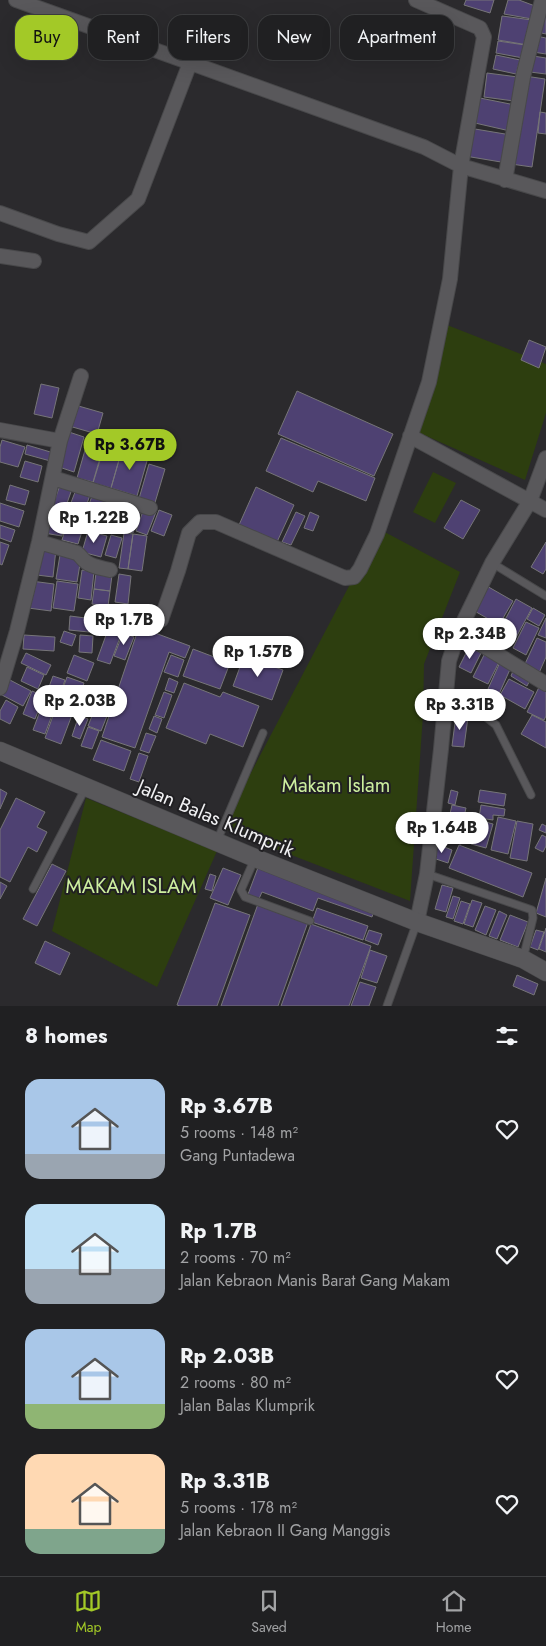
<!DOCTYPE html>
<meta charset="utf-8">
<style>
body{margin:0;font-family:Jost,sans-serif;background:#2d2d2f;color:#f1f3f6;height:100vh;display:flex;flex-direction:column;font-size:19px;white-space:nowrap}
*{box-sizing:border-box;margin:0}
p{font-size:16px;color:#a2a3a5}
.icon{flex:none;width:28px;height:28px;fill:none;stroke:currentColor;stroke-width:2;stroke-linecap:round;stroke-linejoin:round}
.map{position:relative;height:1006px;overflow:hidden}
.drawer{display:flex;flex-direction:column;background:#202022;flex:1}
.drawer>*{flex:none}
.guide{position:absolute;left:15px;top:15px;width:516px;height:45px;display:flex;gap:10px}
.price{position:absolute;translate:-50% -42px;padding:0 11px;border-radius:18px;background:#fff;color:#222;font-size:16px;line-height:32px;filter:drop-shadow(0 1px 2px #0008)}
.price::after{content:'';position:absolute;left:50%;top:30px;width:15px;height:11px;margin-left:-8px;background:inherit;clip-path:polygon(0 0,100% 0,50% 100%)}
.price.active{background:#a3c927;color:#111}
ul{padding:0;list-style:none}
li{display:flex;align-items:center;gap:15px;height:125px;padding:0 25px}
li span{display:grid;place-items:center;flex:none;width:140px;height:100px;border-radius:15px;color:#555}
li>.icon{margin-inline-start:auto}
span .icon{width:60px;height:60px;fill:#fffc;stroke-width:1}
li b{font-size:21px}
h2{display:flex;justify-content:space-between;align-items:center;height:60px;padding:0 25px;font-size:21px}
.chip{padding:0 18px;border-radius:15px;background:#202022;box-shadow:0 5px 20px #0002,0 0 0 1px #3d3e40;font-size:18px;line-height:45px}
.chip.active{background:#a3c927;color:#111}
.tabs{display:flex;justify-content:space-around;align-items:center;height:70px;border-top:1px solid #3d3e40;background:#202022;font-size:14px;color:#a2a3a5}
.tabs a{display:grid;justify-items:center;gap:2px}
.tabs .active{color:#a3c927}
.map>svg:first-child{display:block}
.green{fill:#2d3e0f}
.building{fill:#4e4172;stroke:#767578}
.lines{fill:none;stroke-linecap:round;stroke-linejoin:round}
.service-casing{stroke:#48484a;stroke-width:9}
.minor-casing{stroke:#48484a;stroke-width:16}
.tertiary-casing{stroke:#48484a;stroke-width:19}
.service{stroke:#59585b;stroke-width:7}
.minor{stroke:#59585b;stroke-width:14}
.tertiary{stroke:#59585b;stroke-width:18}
.labels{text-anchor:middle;stroke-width:4;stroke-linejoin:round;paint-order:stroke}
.park-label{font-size:20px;fill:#cdef9f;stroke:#212023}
.street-label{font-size:20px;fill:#f1f1f3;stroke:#212023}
</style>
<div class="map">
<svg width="546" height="1006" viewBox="0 0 546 1006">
<rect width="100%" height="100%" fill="#2b2a2d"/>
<!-- green -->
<path class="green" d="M442,323l104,41v49l-21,67 -112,-50z
M433,472l23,11 -21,40 -22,-11z
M379,529l81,43 -36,92 -1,51 -13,186 -188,-73z
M86,798l131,53 -60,136 -105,-56z"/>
<!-- building -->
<path class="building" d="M466,0h28l-4,13 -26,-8z
M508,0h11l16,6 -3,13 -28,-5z
M546,10v24l-9,-2z
M502,16l30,4 -4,25 -30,-5z
M536,36l10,2v16l-13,-2z
M498,41l27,4 -2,13 -27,-5z
M496,55l24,5 -4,14 -23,-5z
M533,56l13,2v16l-16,-2z
M487,73l31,4 -4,24 -30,-4z
M525,76l20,3 -13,88 -21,-3z
M480,98l35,7 -5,26 -35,-8z
M540,112l6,1v21l-8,-1z
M469,128l42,7 -4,28 -42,-7z
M529,340l17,7 -7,21 -18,-8z
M41,384l18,4 -7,30 -18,-4z
M297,391l96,43 -19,42 -96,-42z
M75,405l28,8 -6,21 -28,-8z
M69,432l15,5 -10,35 -15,-5z
M89,436l16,5 -12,41 -16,-4z
M281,438l94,40 -9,23 -48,-20 -5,11 -47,-21z
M2,440l23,7 -7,20 -18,-5v-15z
M106,441l17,5 -12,42 -18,-5z
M27,445l30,9 -3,8 -29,-8z
M123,446l26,8 -12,42 -26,-8z
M25,461l17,5 -4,16 -18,-5z
M149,464l16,5 -11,37 -16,-4z
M61,482l12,4 -9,26 -12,-4z
M10,485l19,6 -4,14 -19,-5z
M77,487l14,5 -9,26 -15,-5z
M256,487l38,18 -17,37 -38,-17z
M93,493l15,6 -9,26 -15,-6z
M112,500l17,6 -7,19 -17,-6z
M461,500l19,10 -17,29 -19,-11z
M0,503l24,8 -5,16 -19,-6z
M132,504l10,4 -9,25 -10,-4z
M144,508l12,4 -9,23 -11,-4z
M159,510l13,5 -8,21 -13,-5z
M48,512l17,2 -3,22 -18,-3z
M296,512l9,4 -14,29 -9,-3z
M310,512l9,4 -6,15 -9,-3z
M68,520l16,5 -6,19 -16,-4z
M0,525l15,5 -4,12 -11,-4z
M88,531l19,5 -6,21 -19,-5z
M124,533l9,1 -5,35 -9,-1z
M133,534l14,2 -5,35 -14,-2z
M111,535l11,3 -6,20 -11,-3z
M0,542l9,3 -7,20 -2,-1z
M546,542v27l-3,5 -12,-7z
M40,547l16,2 -3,28 -16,-2z
M60,555l21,3 -4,24 -21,-3z
M82,570l12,1 -3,29 -13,-2z
M96,573l16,2 -2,16 -16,-2z
M119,574l12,2 -3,28 -13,-2z
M31,581l23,3 -3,27 -23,-3z
M57,581l21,3 -4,27 -21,-3z
M485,585l28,16 -14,24 -28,-16z
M94,589l16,2 -2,15 -16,-2z
M516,599l16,9 -19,35 -16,-8z
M533,608l12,7 -6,11 -12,-7z
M70,616l31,4 -2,13 -30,-3z
M546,618v20l-8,-3z
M526,622l13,6 -13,27 -13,-7z
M109,627l13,5 -12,32 -13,-4z
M139,627l51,19 -5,12 -16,-6 -34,96 -33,-11z
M64,631l12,4 -4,11 -12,-4z
M123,633l11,4 -9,23 -11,-4z
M24,635l31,2 -1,14 -31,-2z
M80,635l13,1 -1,17 -13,-1z
M537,638l9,4v15l-7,16 -15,-7z
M469,647l12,6 -10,20 -12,-6z
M193,649l37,14 -10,26 -37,-13z
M26,653l25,12 -5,10 -25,-12z
M74,655l20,8 -7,18 -20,-8z
M171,655l13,5 -6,17 -14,-5z
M484,655l15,7 -11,22 -15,-7z
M244,656l39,14 -11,30 -39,-14z
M501,660l11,5 -13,29 -11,-5z
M27,667l17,8 -6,14 -17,-8z
M513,671l17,9 -3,6 -16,-10z
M53,676l12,4 -20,54 -12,-4z
M67,677l17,6 -23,61 -16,-6z
M169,678l9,4 -4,11 -9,-3z
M8,679l23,12 -8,15 -23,-12z
M509,679l25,13 -9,17 -25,-14z
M184,683l36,14 3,-5 36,14 -16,41 -33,-13 -4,10 -40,-16z
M541,683l5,2v31l-2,4 -17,-8z
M32,691l12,5 -9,23 -12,-5z
M164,692l8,3 -8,23 -9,-3z
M6,700l12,7 -8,17 -10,-5v-8z
M94,711l13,5 -6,15 -13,-5z
M79,715l9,4 -8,20 -8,-3z
M456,715l12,2 -4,30 -12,-1z
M532,715l14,7v26l-25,-14z
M154,716l8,3 -5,14 -8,-4z
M88,727l11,4 -7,18 -11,-3z
M146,733l10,3 -7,17 -9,-3z
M101,740l30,11 -7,20 -31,-11z
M139,753l9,3 -9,26 -9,-3z
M0,789l7,4 -7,16z
M451,790l7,2 -3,13 -7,-2z
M480,790l26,4 -2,12 -26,-4z
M16,798l29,14 -8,15 10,5 -10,20 -9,-5 -18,35 -10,-5v-47z
M452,805l14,3 -5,22 -14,-3z
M481,805l24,4 -1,7 -11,-1v5l-14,-2z
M498,817l18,4 -8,33 -17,-4z
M478,820l15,4 -7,24 -15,-4z
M517,821l16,3 -6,37 -17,-3z
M542,824l4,2v7l-7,-3z
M449,830l15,4 -3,10 -15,-4z
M542,835l4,2v9l-3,6 -8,-4z
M437,844l15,6 -4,13 -15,-5z
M459,845l73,28 -9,24 -74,-29z
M52,864l14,7 -29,55 -14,-7z
M259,865l116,43 -3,9 -54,-19 -5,13 -51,-19 -4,9 -11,-4z
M223,868l18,7 -13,30 -18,-7z
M210,874l6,2 -4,15 -7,-2z
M546,878v39l-10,-4z
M0,882l7,4 -7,13z
M442,885l11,3 -7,24 -11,-3z
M453,896l7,2 -7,21 -7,-2z
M472,900l10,3 -9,24 -9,-3z
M461,901l9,3 -7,20 -9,-3z
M215,903l35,12 -33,91h-37l-3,-1z
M258,904l50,18 -30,84h-57z
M485,906l11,4 -10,25 -11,-5z
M317,908l51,18 -5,14 -51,-18z
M499,911l8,4 -10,24 -8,-3z
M510,915l18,7 -10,25 -18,-7z
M311,924l60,22 -22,60h-68z
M546,928v24l-7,-3z
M369,930l13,4 -4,11 -13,-5z
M536,930l8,2 -6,18 -8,-3z
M45,941l25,12 -10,22 -25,-12z
M370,950l17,6 -10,27 -16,-5z
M517,975l21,9 -4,11 -21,-9z
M360,982l16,5 -7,19h-18z"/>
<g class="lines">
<defs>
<path id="service" d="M492,563l54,33
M445,706l37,8 14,11 35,70
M217,841l46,-108
M255,858l-14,32 4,7 65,24
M427,874l105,36 1,8 -10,41
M33,889l53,-102
M387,1006l30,-84"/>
<path id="minor" d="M16,0l408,147 37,19 85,25
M505,180l18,-103 19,-77
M0,213l58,21 31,8 49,-43 52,-136
M0,256l34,5
M0,430l60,11
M410,436l136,74
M53,478l97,30
M39,542l38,11c4,3 5,6 9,9 6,5 16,6 24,8
M161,620l17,-49 11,-38 11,-11h16l129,56 9,-1 6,-8 17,-35 52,-152 21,-103 11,-113 23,-129 -4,-9 -64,-28
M459,631l87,53
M0,688l17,-57 22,-89 21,-101 21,-65
M417,922l10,-48 14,-125 8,-88 10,-30 33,-68 38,-62 16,-43"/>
<path id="tertiary" d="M0,751l255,107 162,64 106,37 23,13"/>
</defs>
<!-- service casing -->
<use href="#service" class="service-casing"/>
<!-- minor casing -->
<use href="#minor" class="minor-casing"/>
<!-- tertiary casing -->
<use href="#tertiary" class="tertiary-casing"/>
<!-- service -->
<use href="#service" class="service"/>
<!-- minor -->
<use href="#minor" class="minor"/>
<!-- tertiary -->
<use href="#tertiary" class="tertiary"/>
</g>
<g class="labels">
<!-- park labels -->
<g class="park-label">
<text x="336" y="792">Makam Islam</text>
<text x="131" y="893">MAKAM ISLAM</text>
</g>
<!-- street labels -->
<g class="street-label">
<text transform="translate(216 818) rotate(23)" y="7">Jalan Balas Klumprik</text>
</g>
</g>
</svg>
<b class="price active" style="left:130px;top:471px">Rp 3.67B</b>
<b class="price" style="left:94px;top:544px">Rp 1.22B</b>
<b class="price" style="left:124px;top:646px">Rp 1.7B</b>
<b class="price" style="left:470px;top:660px">Rp 2.34B</b>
<b class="price" style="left:258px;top:678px">Rp 1.57B</b>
<b class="price" style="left:80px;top:727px">Rp 2.03B</b>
<b class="price" style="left:460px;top:731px">Rp 3.31B</b>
<b class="price" style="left:442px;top:854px">Rp 1.64B</b>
<div class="guide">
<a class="chip active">Buy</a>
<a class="chip">Rent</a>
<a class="chip">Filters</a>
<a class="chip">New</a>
<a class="chip">Apartment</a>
</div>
</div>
<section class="drawer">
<h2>8 homes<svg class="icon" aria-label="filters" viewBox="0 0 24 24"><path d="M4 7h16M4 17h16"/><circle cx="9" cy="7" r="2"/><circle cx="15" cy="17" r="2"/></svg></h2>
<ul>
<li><span style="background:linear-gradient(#a9c7e8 75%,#9aa5b1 0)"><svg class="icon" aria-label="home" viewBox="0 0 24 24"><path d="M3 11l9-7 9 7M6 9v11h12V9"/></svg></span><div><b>Rp 3.67B</b><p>5 rooms · 148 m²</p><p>Gang Puntadewa</p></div><svg class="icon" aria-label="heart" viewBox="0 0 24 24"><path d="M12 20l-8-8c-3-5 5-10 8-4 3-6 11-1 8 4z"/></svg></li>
<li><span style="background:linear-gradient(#bfe0f5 65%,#9aa5b1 0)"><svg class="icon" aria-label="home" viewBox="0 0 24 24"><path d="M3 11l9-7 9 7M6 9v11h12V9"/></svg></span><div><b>Rp 1.7B</b><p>2 rooms · 70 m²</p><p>Jalan Kebraon Manis Barat Gang Makam</p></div><svg class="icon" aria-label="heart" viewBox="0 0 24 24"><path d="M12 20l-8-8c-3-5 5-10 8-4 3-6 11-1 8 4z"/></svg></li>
<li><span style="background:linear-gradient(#a9c7e8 75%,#8fb573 0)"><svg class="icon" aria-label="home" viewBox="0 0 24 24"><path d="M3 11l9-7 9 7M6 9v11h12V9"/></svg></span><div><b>Rp 2.03B</b><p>2 rooms · 80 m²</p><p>Jalan Balas Klumprik</p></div><svg class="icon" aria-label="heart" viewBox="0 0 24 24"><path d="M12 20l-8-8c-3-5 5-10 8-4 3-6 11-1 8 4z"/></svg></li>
<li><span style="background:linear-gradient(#ffd9b3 75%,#7fa58c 0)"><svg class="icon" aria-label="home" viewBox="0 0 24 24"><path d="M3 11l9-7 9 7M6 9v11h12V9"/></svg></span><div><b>Rp 3.31B</b><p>5 rooms · 178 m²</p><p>Jalan Kebraon II Gang Manggis</p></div><svg class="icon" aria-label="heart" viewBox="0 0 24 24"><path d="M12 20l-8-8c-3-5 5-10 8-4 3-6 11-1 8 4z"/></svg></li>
</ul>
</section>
<nav class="tabs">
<a class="active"><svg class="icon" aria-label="map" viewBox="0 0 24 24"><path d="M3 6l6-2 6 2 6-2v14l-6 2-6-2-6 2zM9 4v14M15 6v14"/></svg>Map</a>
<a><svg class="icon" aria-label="saved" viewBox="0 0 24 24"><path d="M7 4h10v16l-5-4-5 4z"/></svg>Saved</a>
<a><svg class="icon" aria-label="home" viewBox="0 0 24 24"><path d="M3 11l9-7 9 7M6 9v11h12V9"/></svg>Home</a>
</nav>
